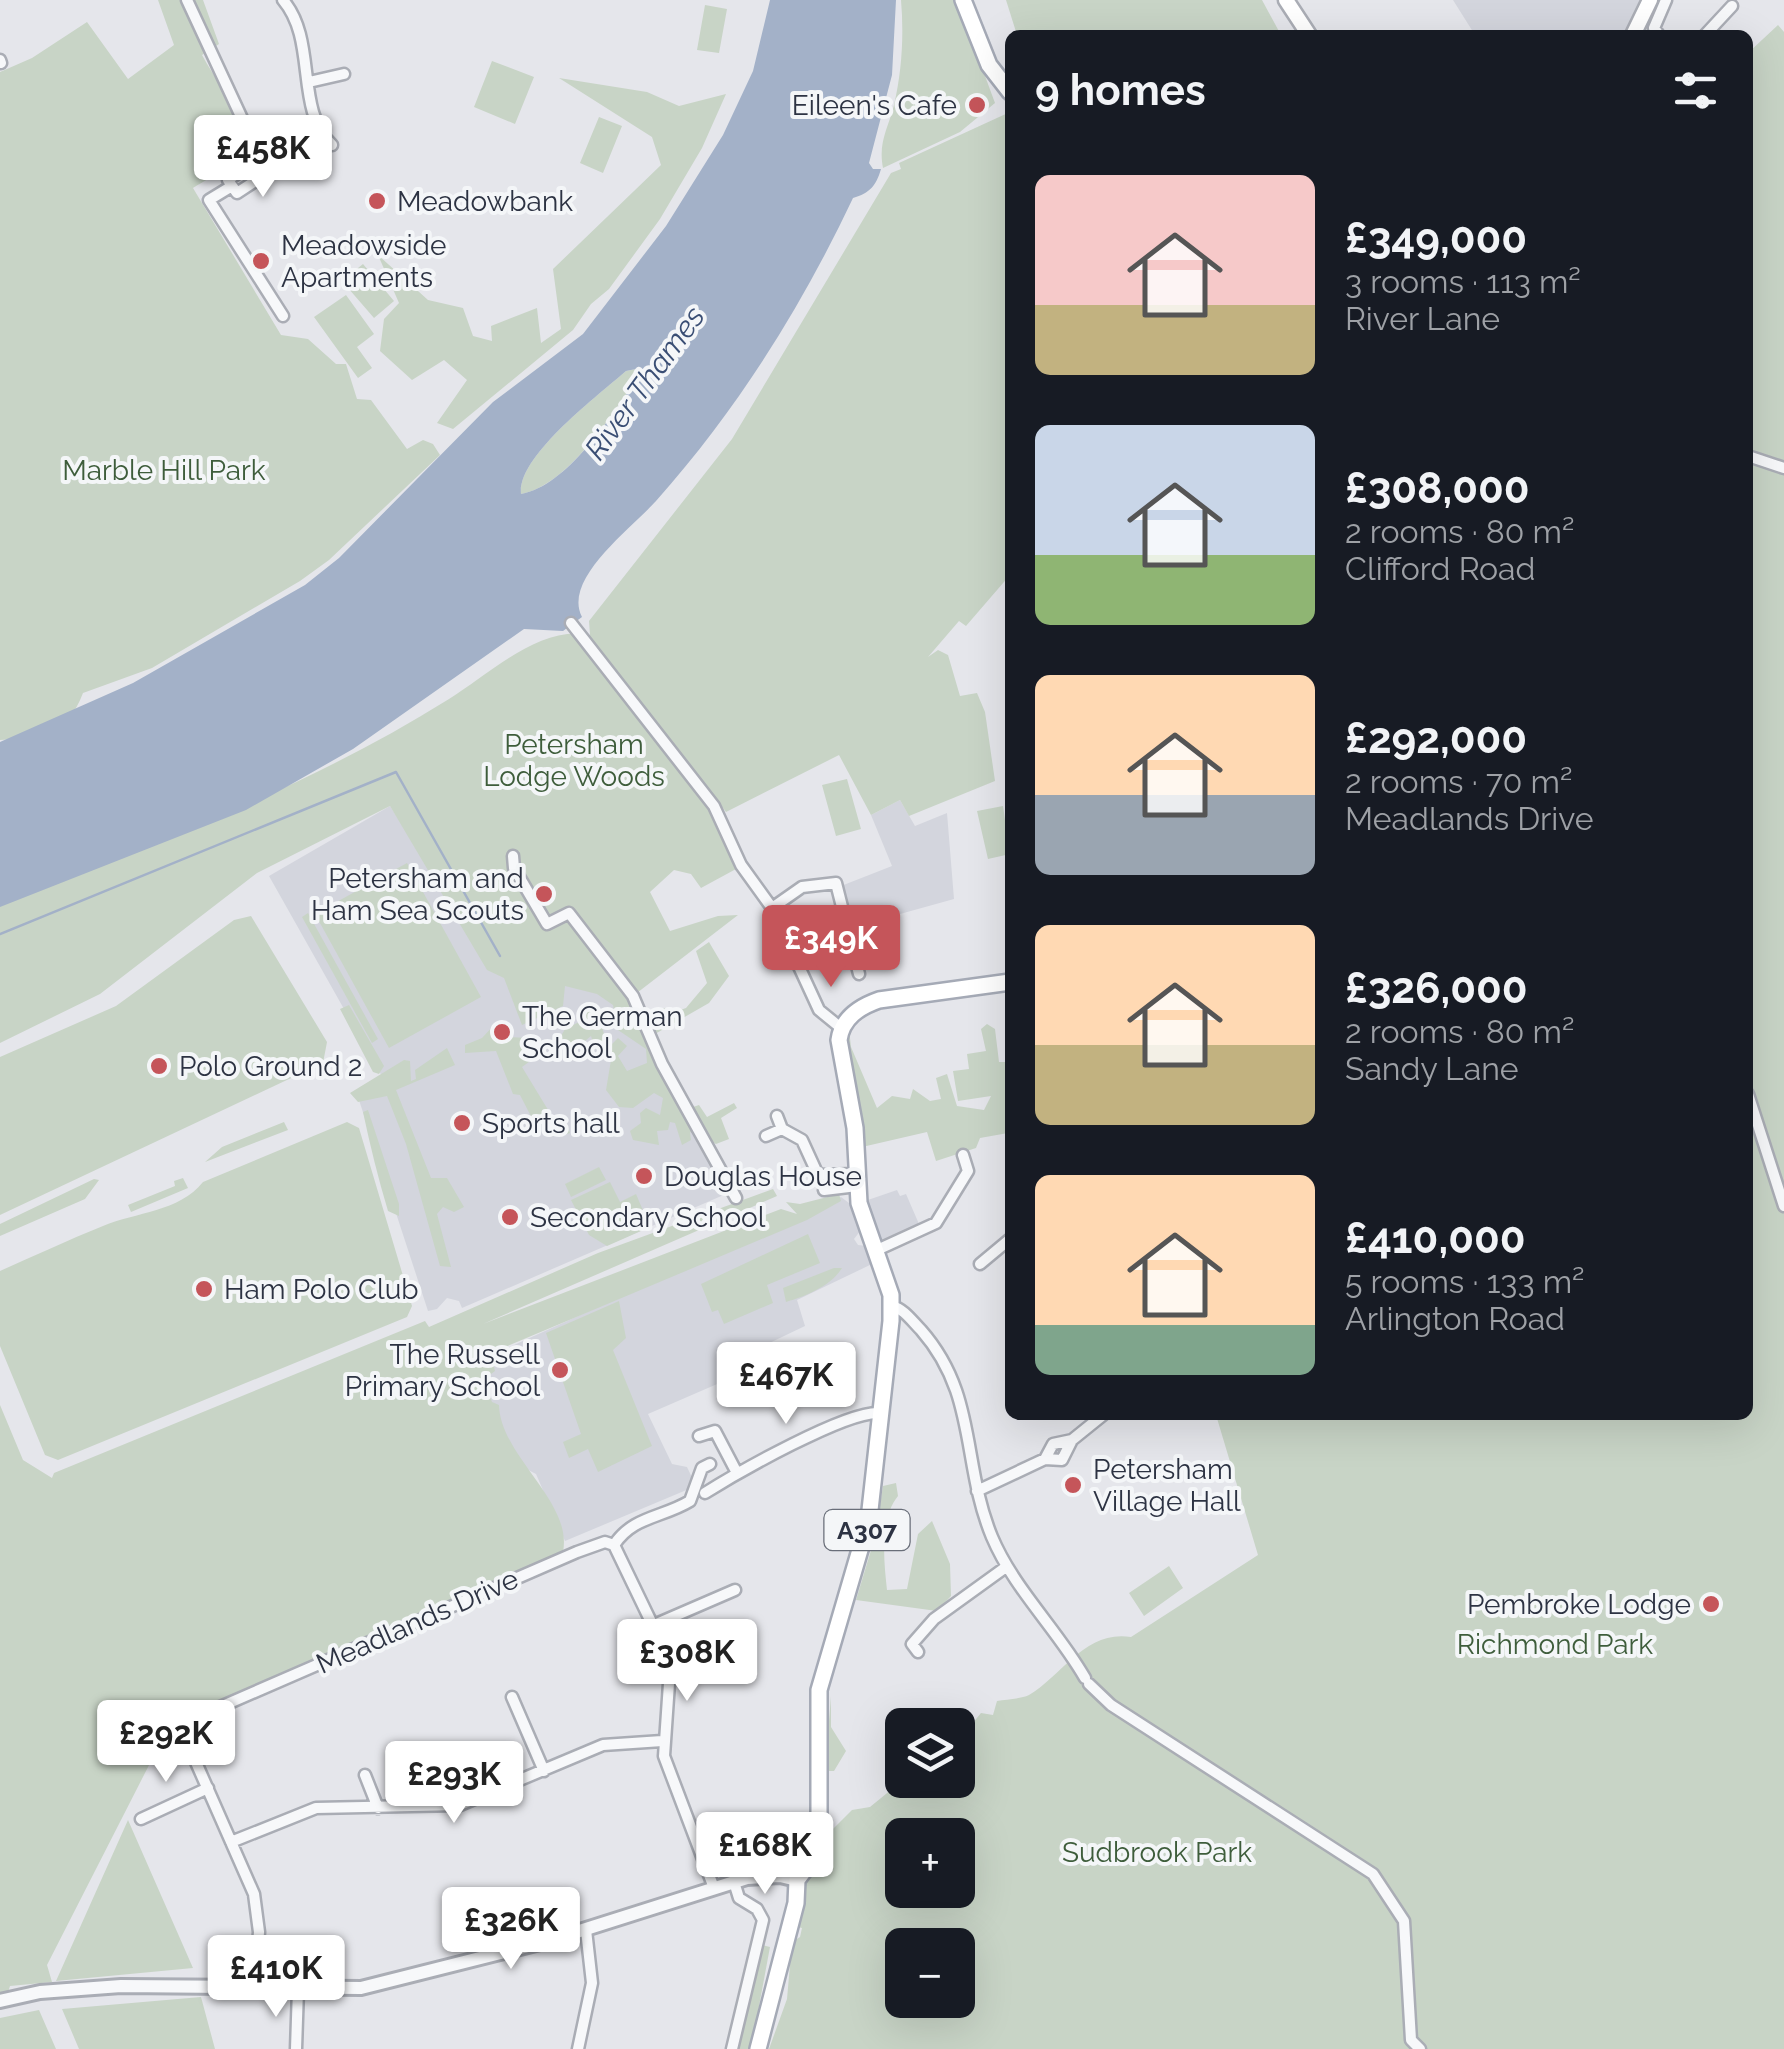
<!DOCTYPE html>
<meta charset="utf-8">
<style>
body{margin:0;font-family:Raleway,sans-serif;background:#242831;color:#f1f3f6;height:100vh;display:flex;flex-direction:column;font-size:38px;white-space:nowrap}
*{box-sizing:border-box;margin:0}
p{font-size:32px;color:#9ea1a6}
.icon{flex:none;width:55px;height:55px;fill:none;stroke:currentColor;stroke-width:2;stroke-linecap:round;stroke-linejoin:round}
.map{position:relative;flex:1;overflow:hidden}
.drawer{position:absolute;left:1005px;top:30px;width:748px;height:1390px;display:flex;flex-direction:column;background:#171b24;border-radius:15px;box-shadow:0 10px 40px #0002}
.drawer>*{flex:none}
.tools{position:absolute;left:885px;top:1708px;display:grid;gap:20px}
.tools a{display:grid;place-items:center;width:90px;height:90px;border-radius:15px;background:#171b24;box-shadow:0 10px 40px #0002;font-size:50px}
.price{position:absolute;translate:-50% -85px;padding:0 22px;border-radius:10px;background:#fff;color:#222;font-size:32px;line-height:65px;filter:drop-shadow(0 2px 5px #0008)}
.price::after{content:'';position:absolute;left:50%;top:60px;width:30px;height:22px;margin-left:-15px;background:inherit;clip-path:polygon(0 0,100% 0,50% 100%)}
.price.active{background:#c5555a;color:#fff}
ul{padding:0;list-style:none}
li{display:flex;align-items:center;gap:30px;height:250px;padding:0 30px}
li span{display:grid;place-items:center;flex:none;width:280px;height:200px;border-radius:15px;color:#555}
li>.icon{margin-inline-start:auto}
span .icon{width:120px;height:120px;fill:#fffc;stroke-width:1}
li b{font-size:42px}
h2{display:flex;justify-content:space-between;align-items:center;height:120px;padding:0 30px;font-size:42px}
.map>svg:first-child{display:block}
.built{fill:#d3d5dd}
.green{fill:#c8d4c6;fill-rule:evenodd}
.water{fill:#a3b1c8;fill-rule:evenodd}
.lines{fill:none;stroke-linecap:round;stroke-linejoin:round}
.stream{stroke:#a3b1c8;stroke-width:2.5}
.minor-casing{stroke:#aaadb5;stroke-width:15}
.tertiary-casing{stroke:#aaadb5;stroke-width:18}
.secondary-casing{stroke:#aaadb5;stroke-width:19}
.primary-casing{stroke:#a5aab6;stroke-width:20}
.minor{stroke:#f7f8fa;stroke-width:10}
.tertiary{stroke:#f7f8fa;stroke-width:12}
.secondary{stroke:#fff;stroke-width:14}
.primary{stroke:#fff;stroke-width:15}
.poi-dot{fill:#c5555a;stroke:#f4f6f8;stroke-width:4}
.labels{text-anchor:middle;stroke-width:8;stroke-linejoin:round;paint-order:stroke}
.shield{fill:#f4f6f8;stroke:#696e79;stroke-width:2.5}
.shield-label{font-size:25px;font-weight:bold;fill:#2d3343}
.poi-label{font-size:28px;fill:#2d3343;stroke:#f4f6f8;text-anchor:start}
.park-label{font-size:28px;fill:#3e5d3b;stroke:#f4f6f8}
.street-label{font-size:28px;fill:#2d3343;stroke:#f4f6f8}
.water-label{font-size:30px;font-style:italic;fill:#3a4e74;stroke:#f4f6f8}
</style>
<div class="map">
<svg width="1784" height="2049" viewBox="0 0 1784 2049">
<rect width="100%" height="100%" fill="#e5e6eb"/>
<!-- built -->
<path class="built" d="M1453,0h191l-15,35h-154z
M900,800l15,26 32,-13 7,86 -54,15 -45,22 -14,-50 51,-20 -21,-51z
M390,806l105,164 138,30 93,194 -264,114 -3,-7 -12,-3 -10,11 -9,2 -70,-214 30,-10 -119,-211z
M897,1190l3,6 6,-2 13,30 -40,18 -14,-41z
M841,1197l8,6 12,27 -7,9 4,6 9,1 5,18 -75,36 8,26 -80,38 6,14 -83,36 24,50 15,3 9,19 -131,55 -29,-67 -27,-14 -37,-96z"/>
<!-- green -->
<path class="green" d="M158,0h45l16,44 -17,11c15,28 57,81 26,111 -10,9 -25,15 -35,22l88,147 27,4 28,25h10l11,35 14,1 36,49 16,-9 10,4 7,11 -111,105 -29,21 -148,87 -69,25c-16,42 -42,45 -83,47v-668l32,-14 55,-36 41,57 46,-34z
M901,0h56l38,103 -35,29 -77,36c-5,-26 5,-39 11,-63 8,-34 10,-70 7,-105z
M1006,0h256l19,35h-264z
M705,5l22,4 -8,44 -22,-3z
M1778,25l6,7v2017h-1015l18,-50 5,-57 8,-5 2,-9 -5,-1 8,-43 26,-53 21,-21 18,-3 33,-27h55v-39l23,-28 12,2 4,-14c10,-2 24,-2 32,-6 35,-21 56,-65 102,-58l127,-82 -42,-140h532v-1362zM902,1835h56v55h-56zM902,1945h56v55h-56z
M492,61l42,16 -19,47 -41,-17z
M559,78l88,14 32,14 47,-12 -24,54 -42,71 -51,70 -18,15 -18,26 -120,99 -16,-6 30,-43 -23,-20 -32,20 -32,-29 4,-32 15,-16 -21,-48 50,45 35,8 10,28 19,5 -1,-15 46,-18 4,35 20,-14 -8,-60 108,-104 -9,-28z
M1010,112v463l-44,51 -7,-5 -31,36 10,-7 10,5 12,41 17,-3 8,19 10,69 -86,35 -9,-16 -29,15 -32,-60 -113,57 -6,-8v8l-109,-143 102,146 23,54 -35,19 -10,-14 -17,-4 -24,22 20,39 48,-15 20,-1 -105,81 14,15 21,-3 4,5 14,-5 21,-25 -11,-32 13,-9 20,34 -20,27 -61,35 36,72 15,-5 8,12 27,-14 3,5 -16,10 8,21 -13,5 -26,-12 1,8 -9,5 -7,-22 -5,-1 -2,8 -11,1 2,14 -26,-5 -3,-9 11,-8 -1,-10 6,-5 14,7 3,-17 -9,-5 -21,15 -14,-1 -13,-17 5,-30 -6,-12 -11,-2 -3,-10 -18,15 -9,-4 -3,-11 4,-7 18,-9 -3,-12 8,-6 7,3 11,35 6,4 6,-6 9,8 -9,10 9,15 20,-8 -1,-14 -28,-19 -5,-25 -16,-11 -32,-8 -2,20 -41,19 -18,-47 -17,-8 -97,-164 -133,67 -157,121 -100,49v-142c155,-57 309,-114 449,-202 40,-25 92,-75 141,-64l-1,-14 143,-182 159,-266 10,-4 -2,-6z
M599,117l23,9 -19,47 -23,-10z
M363,264l31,37 -20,17 -32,-37z
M346,295l28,39 -17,13 15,21 -14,10 -44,-61z
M636,369v11c-25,36 -69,106 -115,114 -4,-38 78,-99 105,-123z
M847,779l14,50 -25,7 -14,-51z
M1003,806l7,48 -22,5 -11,-48z
M407,863l74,134 -92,51 -74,-134z
M308,913l70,126 -6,4 -70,-126z
M251,916l76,126 -4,21 -323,152v-158l116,-51 118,-86z
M349,1005l35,61 -5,8 -6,-2 -33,-63z
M987,1024l8,5 4,33h11l-2,71 -28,5 -4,10 -40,13 -9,-29 -65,15 -17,-112 4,-6 2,18 26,61 15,-12 18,3 3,-10 17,12 11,-2 -5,-21 11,-4 10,32 27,4 7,-14 -33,5 -5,-30 16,-2 -2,-15 19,-3 -5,-22z
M494,1025l8,2 4,10 22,1 9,18 -15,11 31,51 13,4 4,11 -11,4 -11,-12 -13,-1 -15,-29 -7,-1 -17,-43 -31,2v-8l17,-7z
M447,1048l8,17 -59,25 35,88h16l17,29 -10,5 -11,-5 -6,7 14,53 -11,-1 -34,-122 -19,-48 -29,6 -8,-9 54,-33 6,1 1,20 5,-2 -1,-9z
M368,1110l31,94v12l-11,-5c-10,-33 -18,-66 -25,-99z
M284,1122l4,8 -83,32 17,-15z
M347,1122l12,6 53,178 -5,11 -349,143 -13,-5 -45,-109v-75c34,-15 68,-31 103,-45 33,-14 76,-14 100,-44z
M599,1167l7,13 -35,17 -6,-13z
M183,1178l5,10 -57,24 -3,-7 47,-19 -1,-5z
M94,1179l5,1 -14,19 -85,37v-12z
M610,1182l10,20 16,-8 14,33 -43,19 -18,-11 -18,-35z
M773,1189l4,7 -294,128 298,-115 16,5 -11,-12 14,2 39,-10 2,7 -34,19 -335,141 2,7 18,-10 3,13 -12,9 9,22 7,3c1,51 74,96 64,147l-393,172 -123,241 5,17 -42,4 -2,6 -8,2v-589l23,55 29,18 2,-5 371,-152 4,6 169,-74z
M808,1234l12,29 -53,22 6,18 -49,21 -6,-14 -6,2 -11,-28z
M834,1268h8c-11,18 -36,28 -56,34l-3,-14z
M619,1301l7,37 -13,12 39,96 -54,26 -10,-23 -19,9 -6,-16 18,-8 -35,-101z
M896,1483l2,13c-19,23 -14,65 -11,94l20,-1 11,-55 14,-13 18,43 1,32 -14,15 -81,-11 19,-63 8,-51z
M1169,1566l14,22 -39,28 -15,-23z
M831,1696v31l15,24 -12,20h-9z
M128,1820l65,148 -137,13z
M762,1945l8,2 -19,102h-14z
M201,1997l14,52h-136l-17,-40z
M39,2010l17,39h-56v-31z"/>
<!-- water -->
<path class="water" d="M770,0h126l-4,75 -23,88 4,6h8c-5,17 -11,24 -28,29 -52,110 -116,212 -197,303 -24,27 -94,78 -74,116l-19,14 -39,-2 -171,120 -107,61 -246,97v-165l133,-59 172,-98 34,-27 154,-156 90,-68 83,-108 57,-91 30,-64zM636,369v11c-25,37 -69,106 -115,114 -4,-38 78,-99 105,-123z"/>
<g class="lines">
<!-- stream -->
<path class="stream" d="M0,934l396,-162 104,184"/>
<defs>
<path id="minor" d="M187,0l58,125 -4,23 10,16 -23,16 4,6 -23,14 74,116
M283,0c35,41 11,109 49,145
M1659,35l-5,-7 12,-28
M1705,35l27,-29
M0,60l1,3
M309,82l35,-8
M232,186l5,7 23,-15 -9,-14
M1748,456l36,12
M571,623l143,183 27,59 31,43 47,102 22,18
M513,856l1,12 33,56 22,-11 64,83 29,68 74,134
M772,908l30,-21 34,-4 23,91
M1748,1094l36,112
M777,1116l5,13 20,11 16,35 39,-1
M766,1136l16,-7
M824,1190l33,-4
M877,1250l59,-27 32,-52 -5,-16
M980,1264l30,-25
M892,1306c12,3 20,15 29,24 57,65 40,132 71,207 22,52 65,92 93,141
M699,1436l16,-5 22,42
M1045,1459l8,-15 19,-4
M977,1491l68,-32 17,1 10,-20 31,-25
M705,1493c32,-20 142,-83 175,-80
M614,1545l53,110 3,14 -6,87 50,132
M614,1545c19,-29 48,-27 76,-44l12,-33 8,-4
M654,1625l81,-35
M918,1652l-6,-8 22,-25 72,-52
M1089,1684l22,21 262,169 31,47 7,119 9,9
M512,1697l32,74
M365,1775l13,33
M141,1819l67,-31
M231,1842l85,-34 144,-3 143,-60 59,-4
M255,1984l4,-52 -5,-38 -59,-134c-3,-20 -5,-29 9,-46l373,-162 28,-10 9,3
M296,2049l2,-60
M578,2049l14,-66 -6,-53
M732,2049l31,-129 -6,-11 -18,-11 -5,-16"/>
<path id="tertiary" d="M0,2001l40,-9 81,-6 240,2 187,-47 199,-63 33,-2 17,4"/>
<path id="secondary" d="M1286,0l23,35
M1633,35l17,-35"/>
<path id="primary" d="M963,0l26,65 21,27
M758,2049l38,-146 1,-23 10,-13 12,-51v-126l50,-171 22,-198v-26l-32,-92 -4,-75 -16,-88c3,-22 20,-33 40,-40l131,-18"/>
</defs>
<!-- minor casing -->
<use href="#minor" class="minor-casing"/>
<!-- tertiary casing -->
<use href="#tertiary" class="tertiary-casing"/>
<!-- secondary casing -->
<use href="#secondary" class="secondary-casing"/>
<!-- primary casing -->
<use href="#primary" class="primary-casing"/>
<!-- minor -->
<use href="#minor" class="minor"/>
<!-- tertiary -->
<use href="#tertiary" class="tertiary"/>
<!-- secondary -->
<use href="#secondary" class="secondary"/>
<!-- primary -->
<use href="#primary" class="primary"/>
</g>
<!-- markers -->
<g class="poi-dot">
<circle cx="977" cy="105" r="10"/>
<circle cx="377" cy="201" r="10"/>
<circle cx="261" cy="261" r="10"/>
<circle cx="544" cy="894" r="10"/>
<circle cx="502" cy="1032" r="10"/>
<circle cx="159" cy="1066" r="10"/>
<circle cx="462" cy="1123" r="10"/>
<circle cx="644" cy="1176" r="10"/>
<circle cx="510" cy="1217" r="10"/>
<circle cx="204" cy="1289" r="10"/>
<circle cx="560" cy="1370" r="10"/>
<circle cx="1073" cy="1485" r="10"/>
<circle cx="1711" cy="1604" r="10"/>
</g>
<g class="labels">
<!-- shield labels -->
<rect class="shield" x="824.5" y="1510" width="85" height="40" rx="8"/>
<g class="shield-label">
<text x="867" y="1539">A307</text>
</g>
<!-- poi labels -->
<g class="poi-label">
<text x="957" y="115" text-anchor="end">Eileen's Cafe</text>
<text x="397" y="211">Meadowbank</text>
<text x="281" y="255">Meadowside<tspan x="281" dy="32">Apartments</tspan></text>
<text x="524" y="888" text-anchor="end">Petersham and<tspan x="524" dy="32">Ham Sea Scouts</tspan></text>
<text x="522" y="1026">The German<tspan x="522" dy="32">School</tspan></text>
<text x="179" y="1076">Polo Ground 2</text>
<text x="482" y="1133">Sports hall</text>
<text x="664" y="1186">Douglas House</text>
<text x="530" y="1227">Secondary School</text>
<text x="224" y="1299">Ham Polo Club</text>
<text x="540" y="1364" text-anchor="end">The Russell<tspan x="540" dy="32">Primary School</tspan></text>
<text x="1093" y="1479">Petersham<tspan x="1093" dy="32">Village Hall</tspan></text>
<text x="1691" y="1614" text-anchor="end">Pembroke Lodge</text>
</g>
<!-- park labels -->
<g class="park-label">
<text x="164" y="480">Marble Hill Park</text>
<text x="574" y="754">Petersham<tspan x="574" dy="32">Lodge Woods</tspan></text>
<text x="1555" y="1654">Richmond Park</text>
<text x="1157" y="1862">Sudbrook Park</text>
</g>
<!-- street labels -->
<g class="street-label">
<text transform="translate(417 1621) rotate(-24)" y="10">Meadlands Drive</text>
</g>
<!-- water labels -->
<g class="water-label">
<text transform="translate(645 383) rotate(-54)" y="10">River Thames</text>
</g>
</g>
</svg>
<div class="tools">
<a><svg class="icon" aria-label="layers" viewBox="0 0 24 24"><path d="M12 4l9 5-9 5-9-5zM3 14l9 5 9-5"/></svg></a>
<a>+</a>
<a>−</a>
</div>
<b class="price" style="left:263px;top:200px">£458K</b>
<b class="price active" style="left:831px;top:990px">£349K</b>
<b class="price" style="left:786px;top:1427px">£467K</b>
<b class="price" style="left:687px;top:1704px">£308K</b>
<b class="price" style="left:166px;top:1785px">£292K</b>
<b class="price" style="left:454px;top:1826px">£293K</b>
<b class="price" style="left:765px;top:1897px">£168K</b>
<b class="price" style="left:511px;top:1972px">£326K</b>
<b class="price" style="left:276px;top:2020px">£410K</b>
<section class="drawer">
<h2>9 homes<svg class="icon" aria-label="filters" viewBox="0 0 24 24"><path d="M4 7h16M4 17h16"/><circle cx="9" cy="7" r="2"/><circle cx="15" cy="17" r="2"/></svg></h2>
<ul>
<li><span style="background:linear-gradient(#f6c9c9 65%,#c2b280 0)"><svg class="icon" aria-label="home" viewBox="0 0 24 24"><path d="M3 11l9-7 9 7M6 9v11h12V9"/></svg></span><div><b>£349,000</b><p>3 rooms · 113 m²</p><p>River Lane</p></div></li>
<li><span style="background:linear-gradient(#c9d6e8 65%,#8fb573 0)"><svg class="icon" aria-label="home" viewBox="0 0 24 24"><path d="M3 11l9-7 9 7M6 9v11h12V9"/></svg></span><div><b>£308,000</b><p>2 rooms · 80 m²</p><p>Clifford Road</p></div></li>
<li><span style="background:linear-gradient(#ffd9b3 60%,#9aa5b1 0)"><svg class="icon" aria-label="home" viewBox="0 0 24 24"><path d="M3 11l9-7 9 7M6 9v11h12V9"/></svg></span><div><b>£292,000</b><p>2 rooms · 70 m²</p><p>Meadlands Drive</p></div></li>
<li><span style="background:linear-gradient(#ffd9b3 60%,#c2b280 0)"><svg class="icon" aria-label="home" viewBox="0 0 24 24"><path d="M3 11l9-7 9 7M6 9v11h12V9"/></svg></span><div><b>£326,000</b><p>2 rooms · 80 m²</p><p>Sandy Lane</p></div></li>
<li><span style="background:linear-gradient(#ffd9b3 75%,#7fa58c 0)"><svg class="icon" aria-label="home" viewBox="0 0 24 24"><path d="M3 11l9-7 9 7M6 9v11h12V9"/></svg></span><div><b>£410,000</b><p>5 rooms · 133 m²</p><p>Arlington Road</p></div></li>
</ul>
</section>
</div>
